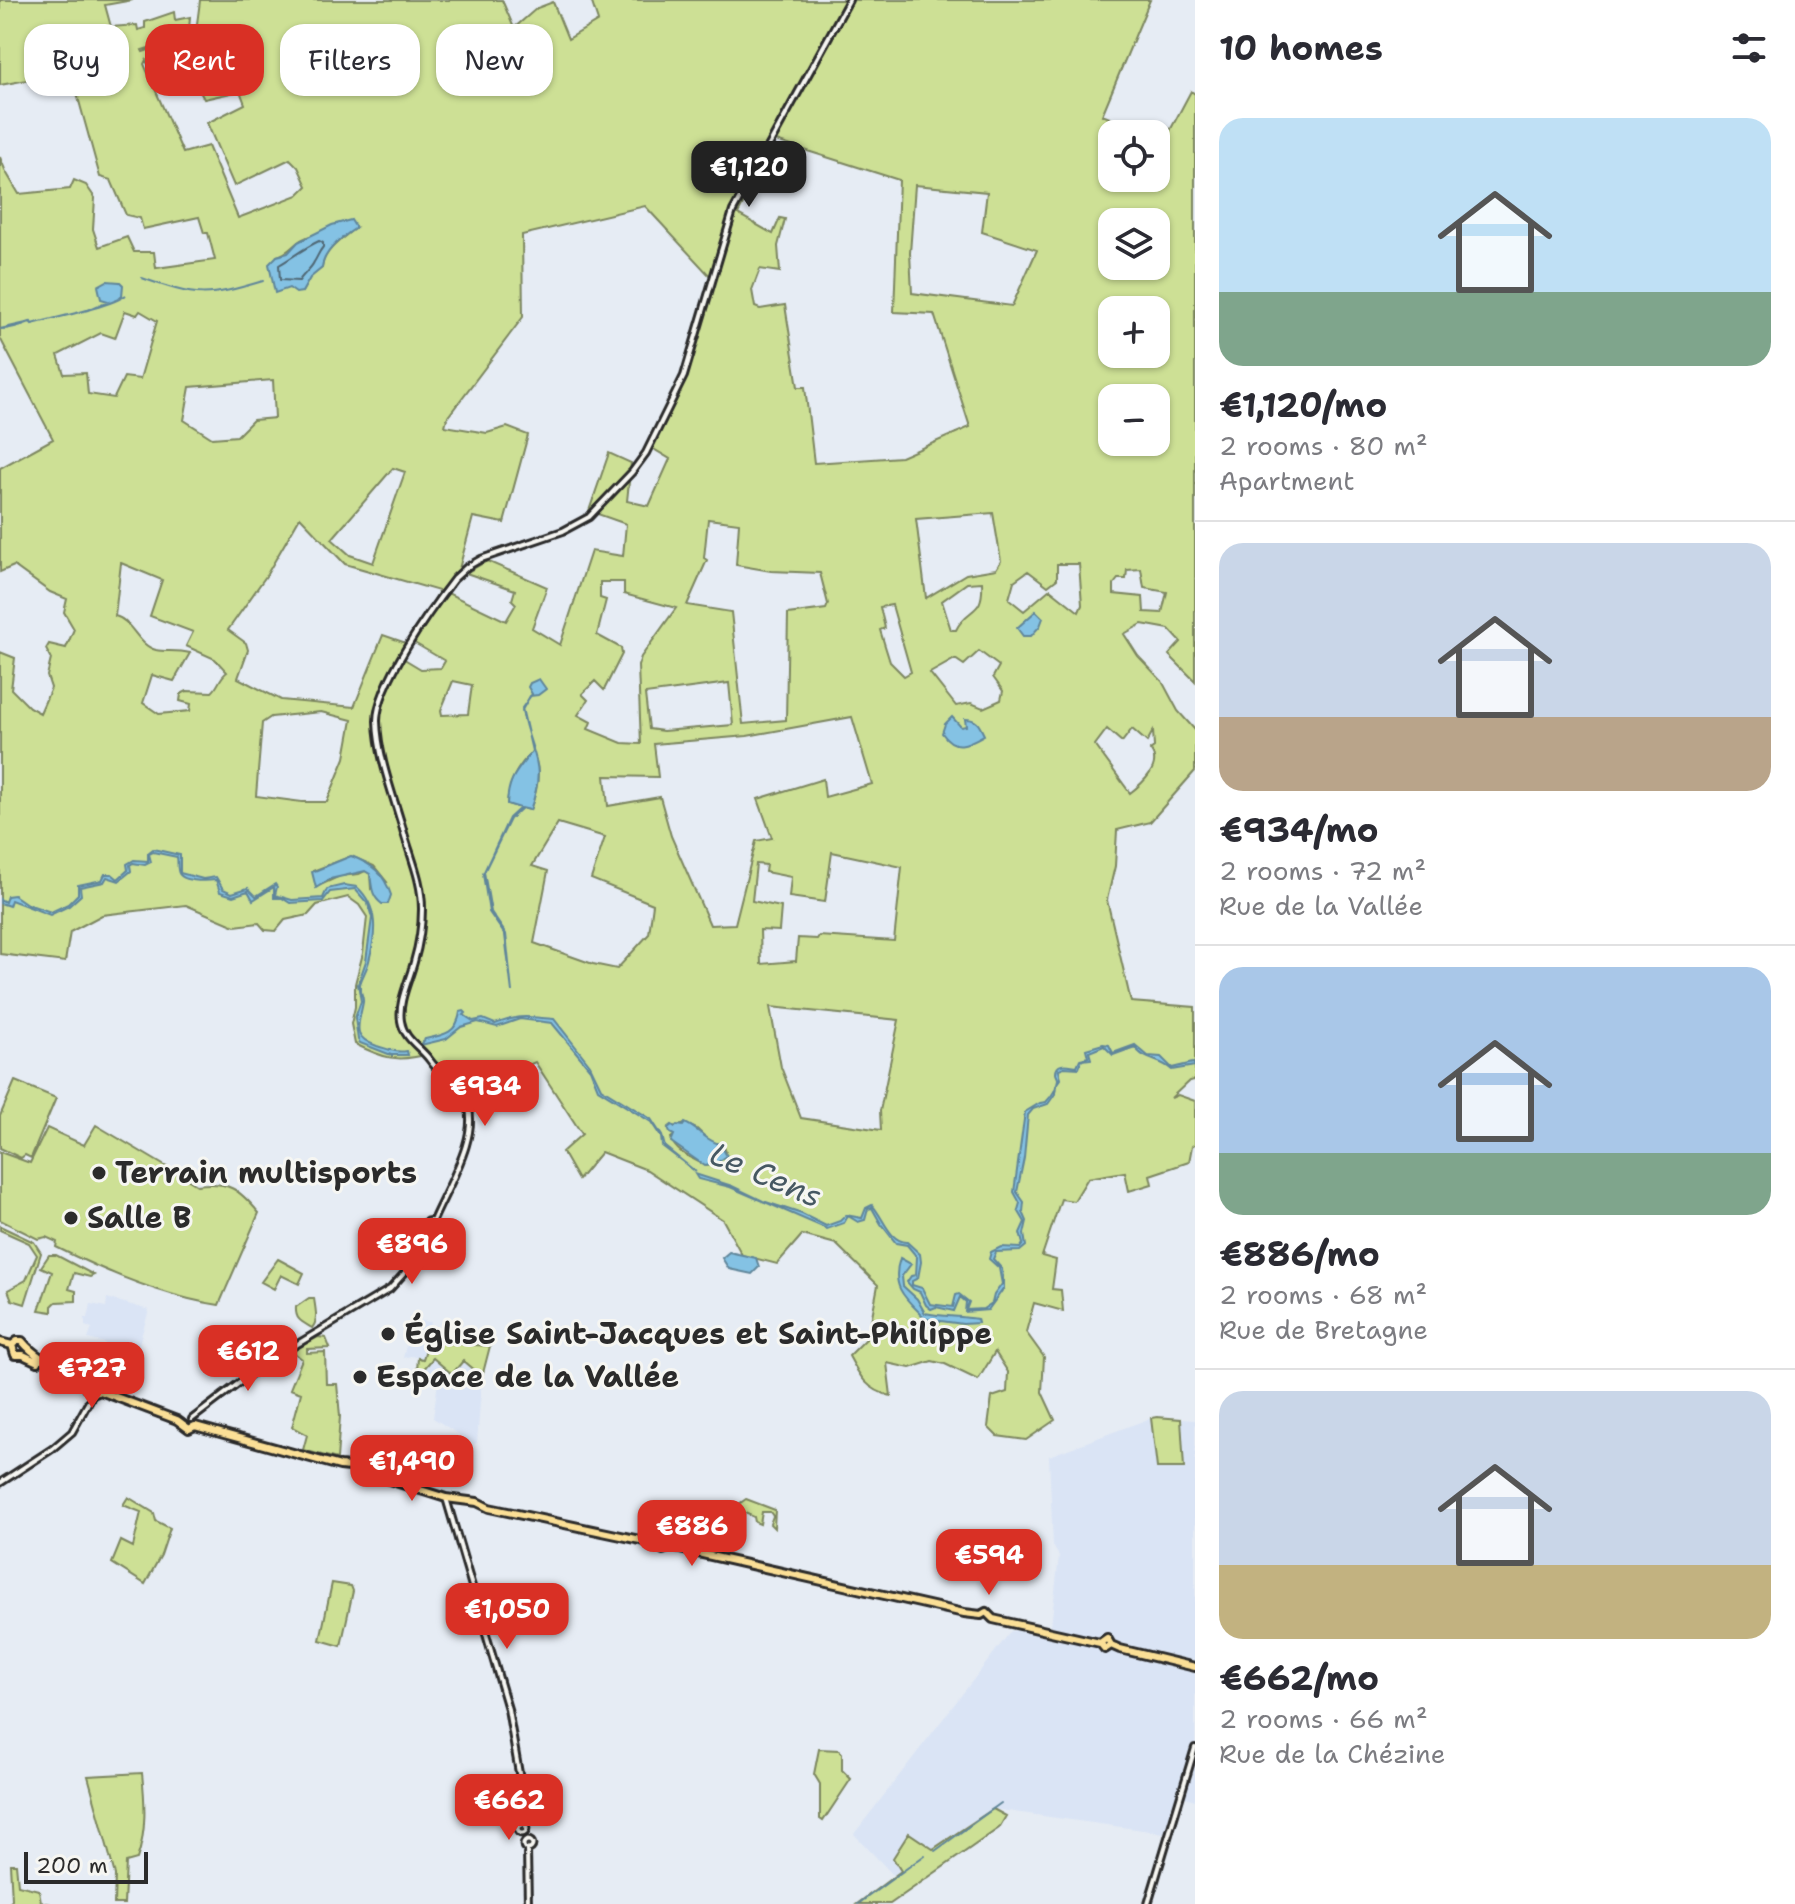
<!DOCTYPE html>
<meta charset="utf-8">
<style>
body{margin:0;font-family:"Shantell Sans",sans-serif;background:#f2f2f3;color:#2b2b33;height:100vh;display:flex;flex-direction:column;font-size:30px;white-space:nowrap}
*{box-sizing:border-box;margin:0}
p{font-size:26px;color:#7c7c81}
.icon{flex:none;width:44px;height:44px;fill:none;stroke:currentColor;stroke-width:2;stroke-linecap:round;stroke-linejoin:round}
.map{position:relative;flex:1;overflow:hidden}
.side{display:flex;flex-direction:column;background:#fff;width:600px}
.side>*{flex:none}
.hud{position:absolute;left:24px;top:24px;width:760px;height:72px;display:flex;gap:16px}
.fabs{position:absolute;left:1098px;top:120px;display:grid;gap:16px}
.fabs a{display:grid;place-items:center;width:72px;height:72px;border-radius:16px;background:#fff;box-shadow:0 2px 6px #0004;font-size:40px}
.scale{position:absolute;left:24px;bottom:20px;width:124px;box-sizing:border-box;padding-left:8px;border:4px solid #2b2b2b;border-top:0;font-size:22px;line-height:28px;white-space:nowrap;color:#2b2b2b;-webkit-text-stroke:6px #f6f6f2;paint-order:stroke}
.price{position:absolute;translate:-50% -68px;padding:0 18px;border-radius:16px;background:#d93025;color:#fff;font-size:26px;line-height:52px;filter:drop-shadow(0 2px 4px #0008)}
.price::after{content:'';position:absolute;left:50%;top:48px;width:24px;height:18px;margin-left:-12px;background:inherit;clip-path:polygon(0 0,100% 0,50% 100%)}
.price.active{background:#222;color:#fff}
ul{padding:0;list-style:none}
li{display:grid;align-content:center;gap:16px;height:424px;padding:0 24px}
li+li{border-top:2px solid #e1e1e2}
li span{display:grid;place-items:center;height:248px;border-radius:24px;color:#555}
li>.icon{margin-inline-start:auto}
span .icon{width:144px;height:144px;fill:#fffc;stroke-width:1}
li b{font-size:34px}
h2{display:flex;justify-content:space-between;align-items:center;height:96px;padding:0 24px;font-size:34px}
.chip{padding:0 28px;border-radius:24px;background:#fff;box-shadow:0 2px 6px #0004;font-size:28px;line-height:72px}
.chip.active{background:#d93025;color:#fff}
main{display:flex;flex:1;min-height:0}
.map>svg:first-child{display:block}
.built{fill:#dae4f5}
.green{fill:#cde095;stroke:#7c8660;stroke-width:2;fill-rule:evenodd}
.water{fill:#84c2e4;stroke:#60869a;stroke-width:2}
.lines{fill:none;stroke-linecap:round;stroke-linejoin:round}
.shore{stroke:#4f6775;stroke-width:2}
.stream{stroke:#60869a;stroke-width:2}
.minor-casing{stroke:#2b2b2b;stroke-width:10}
.major-casing{stroke:#2b2b2b;stroke-width:12}
.minor{stroke:#f6f6f2;stroke-width:4}
.major{stroke:#fbdf96;stroke-width:6}
.poi-dot{fill:#2b2b2b;stroke:#f6f6f2;stroke-width:3}
.labels{text-anchor:middle;stroke-width:6;stroke-linejoin:round;paint-order:stroke}
.poi-label{font-size:30px;font-weight:bold;fill:#2b2b2b;stroke:#f6f6f2;text-anchor:start}
.water-label{font-size:32px;font-style:italic;fill:#465862;stroke:#f6f6f2}
</style>
<main>
<div class="map">
<svg width="1195" height="1904" viewBox="0 0 1195 1904">
<rect width="100%" height="100%" fill="#e6ecf4"/>
<filter id="ink" filterUnits="userSpaceOnUse"><feTurbulence type="fractalNoise" baseFrequency=".0125" numOctaves="2"/><feDisplacementMap in="SourceGraphic" scale="16" xChannelSelector="R" yChannelSelector="G"/><feConvolveMatrix kernelMatrix="1 2 1 2 8 2 1 2 1" color-interpolation-filters="sRGB"/></filter>
<g filter="url(#ink)">
<!-- built -->
<path class="built" d="M107,1298l42,12 -16,54 -2,2 -26,-12v-11l-17,-4 4,-11 -7,-2v-8h3l3,-14 15,3z
M412,1320l19,2 -9,37 -11,-3 -8,2z
M443,1346l4,1 35,30 -5,66 -3,1 -41,-26 5,-36 -15,-14z
M1151,1418l6,49 26,1 -2,-49 14,1v380l-18,-6 -13,39 -164,-23 -11,2 -93,66 -42,-44 157,-203 40,-5 8,-70 -6,-10 -4,-90z"/>
<!-- green -->
<path class="green" d="M0,0h133l-28,5 6,22 26,-2 1,5 7,-2v-6l29,-10 1,8 15,-3 -3,38 -23,7 -9,-16 -13,4 1,2 9,-3 8,18 -9,4 -5,-11 -2,4 39,89 25,-7 30,72 60,-23 9,-9 -9,-19 -8,-8 -56,27 -27,-63 38,-19 -5,-13 -36,8c-18,-28 -7,-68 -4,-99h302l12,28 23,-20 16,-6 15,37 30,-18 -7,-21h559l-48,115 48,19h-38v44h44v-41l9,3 26,-49 4,3v587l-26,-26 12,-13 -12,-13 -27,-5 -18,10 14,22 24,25 16,30 17,19v41l-45,51 -33,8 -2,36 -8,34 24,102 64,5v73l-6,1 -18,17 7,-3 17,6v43l-3,2 -3,16 -39,13 2,9 -23,7 -4,-19 -37,6 -14,23 -13,-2 -19,57 14,4 -4,29 9,1 2,21 -29,-8 -8,29 18,25 -2,35 13,28 -29,20 -29,-4 -9,-9 4,-30 15,-5 1,-20 -13,-20 -17,28 -33,-16 -13,-3 -22,7 -23,-5 4,33c-24,-6 -31,-19 -42,-40l19,-19 10,-52 -42,-41 -34,-9 -25,29 -35,-9 -19,-35 -76,-50 -46,-18 -23,28 -16,-28 20,-18 -47,-72 -68,31 -39,-39c-31,9 -45,4 -73,-10l-4,-20 4,-17v-23l8,-31 4,-36 -8,-12 -11,-8 -31,8 -9,10 -23,5 -9,11 -11,-1 -6,-7 -24,3 -49,-21 -84,10 -32,17 -5,30 -65,-8v-302l15,6 -4,31 18,18 11,6 11,-25 -4,-12 4,-17 -5,-10 3,-5 17,4 8,-19 -10,-17 3,-13 -17,-7 -36,-26 -14,6v-104l53,-29 -53,-101v-181l6,15 13,22 51,-5 4,-9 12,5 9,13 -2,31 6,18 28,-10 7,15h20l2,16 59,-8 -7,-27h-4l-5,-16 -56,12 -3,-11 -14,-3 -15,-35 -11,-3 -29,-105 -71,13zM776,141l123,39 -5,132 40,2 36,113 -69,30 -87,6 -9,-76h-7l-13,-82 -25,4 -5,-2 -3,-17 8,-21 20,3 -2,-26 7,-27 -5,-1 -7,16 -35,-20zM915,185l72,7 -5,40 55,18 -25,56 -100,-13 -2,-40zM645,206l64,69 7,3 -31,102 -33,68 18,11 -21,47 -22,-5 4,-38 -22,-10 -20,58 37,13 -3,32 -32,-5 -31,94 -28,-17 15,-41 -60,-26 -21,12 49,17 -3,10 4,4 -10,17 -65,-31 18,-21 14,-52 31,6 24,-88 -21,-8 -20,6 -42,-7 2,-8 76,-101 -1,-82zM1112,222h44v44h-44zM355,228c-12,10 -32,23 -33,40l-12,9 -8,15 -13,-4 -12,-32c11,-3 13,-8 21,-14 15,-11 40,-11 57,-14zM1112,310h44v44h-44zM125,311l12,4 3,-4 17,10 -17,58 -16,-2 -10,21 -26,-4 -2,-21 -22,1 -6,-19 43,-22 14,5zM273,380l2,38 -22,2 -16,16 -25,2 -28,-18 6,-33zM1112,398h44v44h-44zM393,468l12,4 -32,91 -23,-8 -18,-16zM993,513l8,48 -5,8 -30,5 -40,24 -10,-79zM300,517l45,47 94,27 -28,50 34,20 -4,7 -20,1 -20,-12 8,-13 -26,-9 -29,72 -73,-7 -43,-22 10,-28 -2,-7 -18,-13 38,-54zM708,519l31,4 -3,42 35,6 49,2 8,31 -2,5 -38,5 -2,106 -43,4 -12,-112 -44,-7 20,-45 -3,-2zM121,563l41,17 -12,36 43,16 -7,14 29,13 12,13c-8,6 -8,14 -15,20l-25,-1 -6,3 -1,7 11,3 -1,7 -31,3 -16,-11 9,-28 22,6 16,-28c-13,-3 -25,-1 -34,-3 -19,-5 -24,-30 -41,-34zM1057,564h22l3,41 -3,7 -29,-23 -26,22 -15,-12 5,-18 14,-10 20,15 9,-7zM1141,569l3,19 23,4 -5,21 -18,-1 -1,-15 -29,-3v-10l4,-5h8l1,-9zM600,582h24v12l52,14 -35,49 -3,9 3,78 -19,-1 -34,-14 3,-7 -13,-7 10,-15 -6,-6 13,-13 9,9 18,-36 -1,-6 -24,-13 9,-35 -6,-2zM982,582c2,35 -14,23 -26,48h-5l-9,-29 25,-18zM892,605l19,67 -7,4 -14,-14 -10,-32 5,-2 -5,-21zM979,651l20,15 -6,11 10,14 -2,9 -18,8 -12,-5 -15,3 -26,-33 25,-14 9,6zM453,681l19,4 -4,29 -26,1 -1,-5zM729,683l4,42 -70,6 -14,-2 -4,-35zM321,712l31,8 -7,38 -18,44h-25l-46,-6 6,-73 9,-6zM852,717l20,67 -47,13 -2,-18 -65,20 14,39 -16,3 -21,83 -25,1 -39,-89 -11,-39 -52,9 -3,-30 53,1 -4,-33 93,-8zM1107,729l15,13 10,-13 15,13 6,-11 1,16 -4,3c13,15 -7,33 -20,43l-35,-48zM532,752c11,17 5,40 -2,58l-23,-6c2,-22 9,-36 25,-52zM558,823l47,14 -14,42 62,25 -4,30 -32,35 -24,-5 -59,-21 14,-72 -16,-5zM832,852l70,15 -8,74 -75,-5 -2,3 -19,-1 -2,23 -35,3 -1,-34 19,1 2,-24 -29,-6 4,-37 10,1 -1,7 26,5 -2,20 36,5zM351,856l23,10 13,16 -16,7 -1,-15 -5,-3 -6,3 -19,2 -24,11 -3,-16zM770,1007l129,13 -19,91 1,19 -80,-12 -20,-51zM685,1124l12,5 13,13 14,5 2,5 -11,12 -8,2c-13,-7 -32,-13 -36,-28l4,-3 -7,-7 4,-3 3,2z
M15,1081l41,17 -25,60 -6,-3 -4,3 -21,-10v-32z
M96,1125l101,60c32,-4 42,4 62,28l-40,92c-54,-8 -115,-34 -163,-58l1,-5 -11,-5 -8,2 -38,-19v-68l30,11 17,-35 37,17z
M0,1226l34,16 7,11 -16,51 -13,-4 -4,-10 18,-10 11,-25 -8,-12 -29,-13z
M49,1255h7l38,20 -4,2 -16,-4 -5,16 7,2v10l-20,1 -4,4v6l-13,-2 13,-38 -11,-5z
M278,1259l26,14 -5,11 -18,-9 -7,14 -13,-7z
M309,1298h5c1,10 5,22 -2,30 -10,-6 -17,-8 -16,-21z
M318,1337l8,1 4,10 -23,1v4l18,-1 1,32h11l3,32 -3,43 -34,-9 4,-15 -15,-8 9,-34 -11,-4 12,-30 -10,-8z
M428,1342l62,4 -8,31 -19,-16 -11,13 -19,-16 -10,12h-6l1,-12 5,1z
M1157,1417l24,2 3,49h-27l-6,-50z
M128,1497l26,16 2,8 14,7 -9,27 -16,29 -33,-21 9,-22 12,6 8,-35 -18,-7z
M746,1499l29,11 -1,18 -4,-4 3,-8 -3,-4h-8l-2,12 -5,-2 -1,-5 -14,-6 -4,-5z
M332,1583l19,3 2,5 -12,55 -21,-6z
M819,1749l20,1 3,4v16l9,9 -28,42 -3,-2v-35l-6,-10z
M142,1773c3,29 5,58 -5,86l-11,3 -2,42h-10l1,-29 -27,-99z
M518,1789l2,29 -6,5 -17,-5 6,-19z
M993,1809l13,7 -7,12 -109,76h-33l44,-33 -8,-13 16,-25 24,16z
M10,1864h6l2,21 21,5 2,12 10,2h-42l3,-5z"/>
<!-- water -->
<path class="water" d="M351,220l5,8c-14,9 -33,24 -34,40l-12,10 -8,14 -6,1 -7,-5 -14,5 -6,-29 8,-8 11,-3 10,-11 34,-17z
M107,281l13,1 3,3 -1,11 -3,3 7,-4c-13,11 -75,24 -94,29l-2,-2c-10,4 -19,7 -30,7l31,-7 1,2 56,-14 20,-9 -7,-2 -3,-13z
M1036,611l7,7 -3,8 -9,10h-8l-6,-8z
M539,679l7,10 -8,6 -8,1 -8,14c8,45 26,51 8,100l-8,-2 -12,11 -26,53 7,40 15,22 6,58 -7,-57 -16,-23 -6,-38 26,-56 11,-10 -13,-4c1,-27 11,-33 25,-53l-10,-43 10,-14 -4,-7 2,-4z
M952,717l9,10 5,-1 -1,-7c12,0 14,5 19,16 -16,9 -29,17 -42,-2l3,-9z
M153,849l27,6v18l23,6 13,-2 7,12 9,4 16,-5 8,8 19,-12 2,3 -2,8 17,5 31,-2 4,-9 17,-4 13,2c22,20 19,47 12,74 -2,8 -7,16 -9,23 -1,7 4,12 3,18 -4,23 -13,35 14,44 11,3 18,7 30,5l1,4h-17l-31,-12 -2,-3 -3,-22 6,-17 -3,-17 8,-23 6,-43 -4,-14 -13,-15 -25,3 -7,9 -33,2 -8,-5h-8v-11l-21,13 -5,-9 -15,5 -13,-4 -4,-12c-9,1 -37,3 -38,-10 -1,-4 0,-9 -1,-13l-24,-5 -4,2 2,8 -6,3 -12,-2 -3,2 1,6 -12,10 -12,-4 -3,5 -24,5 1,8 -12,11 -19,9 -39,-15 -2,6 -9,-3v-4l5,3 2,-6 7,-1 13,9 24,8 17,-8 10,-10v-9l24,-5 3,-6h7l6,5 10,-9 -1,-6 7,-4 14,1v-8z
M351,856c21,8 33,17 40,39l-3,9h-6c-11,-8 -10,-18 -12,-30l-5,-3 -35,8 -14,9 -4,-16z
M464,1011l2,2 -2,2 9,6 10,-2 12,5c27,-10 31,-7 59,-5l36,46 11,23 50,31 11,17 3,11 31,25 -34,-26 -1,-9 -10,-15 -53,-33 -8,-20 -38,-46 -32,-4 -23,8 -19,-5 -17,5 -15,12 -25,6 4,-6c20,-4 32,-6 35,-27z
M1103,1044l6,1 4,8 22,-8 13,11 13,1 11,11 21,-5 2,3 -23,4c-11,-11 -29,-9 -37,-23l-22,8 -9,-9 -15,6 2,7 -9,1 -3,8 -15,-1 -5,2 2,10 -5,7 -1,8 -7,10 -15,5 -5,6 -4,43 -7,34 7,10 -1,10 4,9 -3,13 2,12 -6,5 -24,1 -3,7 9,10 2,19 -16,22 -23,2 1,-10 -6,-5 -6,14 -18,-4 -5,2 -5,-4 -6,-13 -7,-3 -6,-7 4,-6 5,-1 1,-18 -10,-12 -11,-2 -15,-19 -9,-16 -4,1 -3,11 -7,2 -10,-6 -4,7 -17,6 -97,-42 -32,-8 -3,-5 37,12 31,15 39,13 24,12 14,-5 6,-6 16,3 4,-10 6,-3c11,11 17,37 35,37l13,12 1,8 -3,16 -6,3v4l10,3 8,16 23,3 3,-12 3,-1 10,8 -3,8 17,-1 9,-6 2,-8 8,-11 -3,-16 -10,-9 2,-7 10,-5 19,1 3,-4 -3,-11 5,-11 -7,-12 2,-7 -6,-11 11,-80 15,-9 6,-1c6,-6 11,-15 12,-23 0,-2 -2,-4 -2,-6 0,-12 13,-8 21,-7l3,-7 8,-2 -2,-8z
M685,1123c14,6 21,18 35,21l7,12 -12,8 -10,2 -34,-24 3,-7 -4,-2 -2,-5 4,-3 3,2 2,-2 6,1z
M729,1252l27,6 3,9 -7,7 -23,-5 -7,-11z
M900,1258l11,6 -9,12 1,10 14,13 8,14c18,4 34,3 52,6l1,4 -15,1 -37,-5c-20,-20 -36,-31 -26,-61z"/>
<g class="lines">
<!-- shore -->
<path class="shore" d="M319,241l4,2v4c-5,6 -5,9 -9,15 -3,7 -11,12 -15,19l-19,-1 -1,-15c14,-8 25,-17 40,-24z"/>
<!-- stream -->
<path class="stream" d="M142,278c56,20 64,20 121,3
M935,1851l66,-48
M858,1904l67,-49"/>
<defs>
<path id="minor" d="M424 1226a5 5 0 1 1 10 0a5 5 0 1 1-10 0Z
M432,1223c13,-32 52,-92 33,-124 -10,-16 -25,-24 -36,-40 -10,-13 -25,-20 -28,-38 -3,-19 8,-40 13,-59 5,-17 8,-35 8,-53 0,-28 -11,-51 -18,-76 -10,-36 -26,-75 -27,-112 0,-37 54,-112 77,-142l13,-12 14,-8 82,-28 26,-14 43,-45 14,-19 38,-77 49,-165 116,-211
M192,1419l72,-55 126,-75 18,-20 19,-38
M0,1483l52,-34 20,-17 21,-38
M446,1498l62,211 13,76 2,39
M517.5 1829a4.5 4.5 0 1 1 9 0a4.5 4.5 0 1 1-9 0Z
M523.5 1845a4.5 4.5 0 1 1 9 0a4.5 4.5 0 1 1-9 0Z
M527,1850l1,54
M1148,1904l47,-156"/>
<path id="major" d="M0,1342l12,3
M12,1345l5,-4h5c19,23 46,29 71,45h5l2,5 77,29 12,9 6,-3 145,40 19,2 8,5 79,25 31,4 12,6 170,36 4,6 8,-3 293,66 17,2 5,-3 7,7 107,24 5,6 6,-4
M12,1345l3,10h8l15,7
M84,1385l9,9 7,-3
M1100,1643l7,-5 4,7 9,4 75,18"/>
</defs>
<!-- minor casing -->
<use href="#minor" class="minor-casing"/>
<!-- major casing -->
<use href="#major" class="major-casing"/>
<!-- minor -->
<use href="#minor" class="minor"/>
<!-- major -->
<use href="#major" class="major"/>
</g>
</g>
<!-- markers -->
<g class="poi-dot">
<circle cx="99" cy="1173" r="8"/>
<circle cx="71" cy="1218" r="8"/>
<circle cx="388" cy="1334" r="8"/>
<circle cx="360" cy="1377" r="8"/>
</g>
<g class="labels">
<!-- poi labels -->
<g class="poi-label">
<text x="115" y="1183">Terrain multisports</text>
<text x="87" y="1228">Salle B</text>
<text x="404" y="1344">Église Saint-Jacques et Saint-Philippe</text>
<text x="376" y="1387">Espace de la Vallée</text>
</g>
<!-- water labels -->
<g class="water-label">
<text transform="translate(766 1175) rotate(23)" y="11">Le Cens</text>
</g>
</g>
</svg>
<div class="fabs">
<a><svg class="icon" aria-label="locate" viewBox="0 0 24 24"><circle cx="12" cy="12" r="6"/><path d="M12 2v4M12 18v4M2 12h4M18 12h4"/></svg></a>
<a><svg class="icon" aria-label="layers" viewBox="0 0 24 24"><path d="M12 4l9 5-9 5-9-5zM3 14l9 5 9-5"/></svg></a>
<a>+</a>
<a>−</a>
</div>
<div class="scale">200 m</div>
<b class="price active" style="left:749px;top:209px">€1,120</b>
<b class="price" style="left:485px;top:1128px">€934</b>
<b class="price" style="left:412px;top:1286px">€896</b>
<b class="price" style="left:248px;top:1393px">€612</b>
<b class="price" style="left:92px;top:1410px">€727</b>
<b class="price" style="left:412px;top:1503px">€1,490</b>
<b class="price" style="left:692px;top:1568px">€886</b>
<b class="price" style="left:989px;top:1597px">€594</b>
<b class="price" style="left:507px;top:1651px">€1,050</b>
<b class="price" style="left:509px;top:1842px">€662</b>
<div class="hud">
<a class="chip">Buy</a>
<a class="chip active">Rent</a>
<a class="chip">Filters</a>
<a class="chip">New</a>
</div>
</div>
<section class="side">
<h2>10 homes<svg class="icon" aria-label="filters" viewBox="0 0 24 24"><path d="M4 7h16M4 17h16"/><circle cx="9" cy="7" r="2"/><circle cx="15" cy="17" r="2"/></svg></h2>
<ul>
<li><span style="background:linear-gradient(#bfe0f5 70%,#7fa58c 0)"><svg class="icon" aria-label="home" viewBox="0 0 24 24"><path d="M3 11l9-7 9 7M6 9v11h12V9"/></svg></span><div><b>€1,120/mo</b><p>2 rooms · 80 m²</p><p>Apartment</p></div></li>
<li><span style="background:linear-gradient(#c9d6e8 70%,#b9a48a 0)"><svg class="icon" aria-label="home" viewBox="0 0 24 24"><path d="M3 11l9-7 9 7M6 9v11h12V9"/></svg></span><div><b>€934/mo</b><p>2 rooms · 72 m²</p><p>Rue de la Vallée</p></div></li>
<li><span style="background:linear-gradient(#a9c7e8 75%,#7fa58c 0)"><svg class="icon" aria-label="home" viewBox="0 0 24 24"><path d="M3 11l9-7 9 7M6 9v11h12V9"/></svg></span><div><b>€886/mo</b><p>2 rooms · 68 m²</p><p>Rue de Bretagne</p></div></li>
<li><span style="background:linear-gradient(#c9d6e8 70%,#c2b280 0)"><svg class="icon" aria-label="home" viewBox="0 0 24 24"><path d="M3 11l9-7 9 7M6 9v11h12V9"/></svg></span><div><b>€662/mo</b><p>2 rooms · 66 m²</p><p>Rue de la Chézine</p></div></li>
</ul>
</section>
</main>
